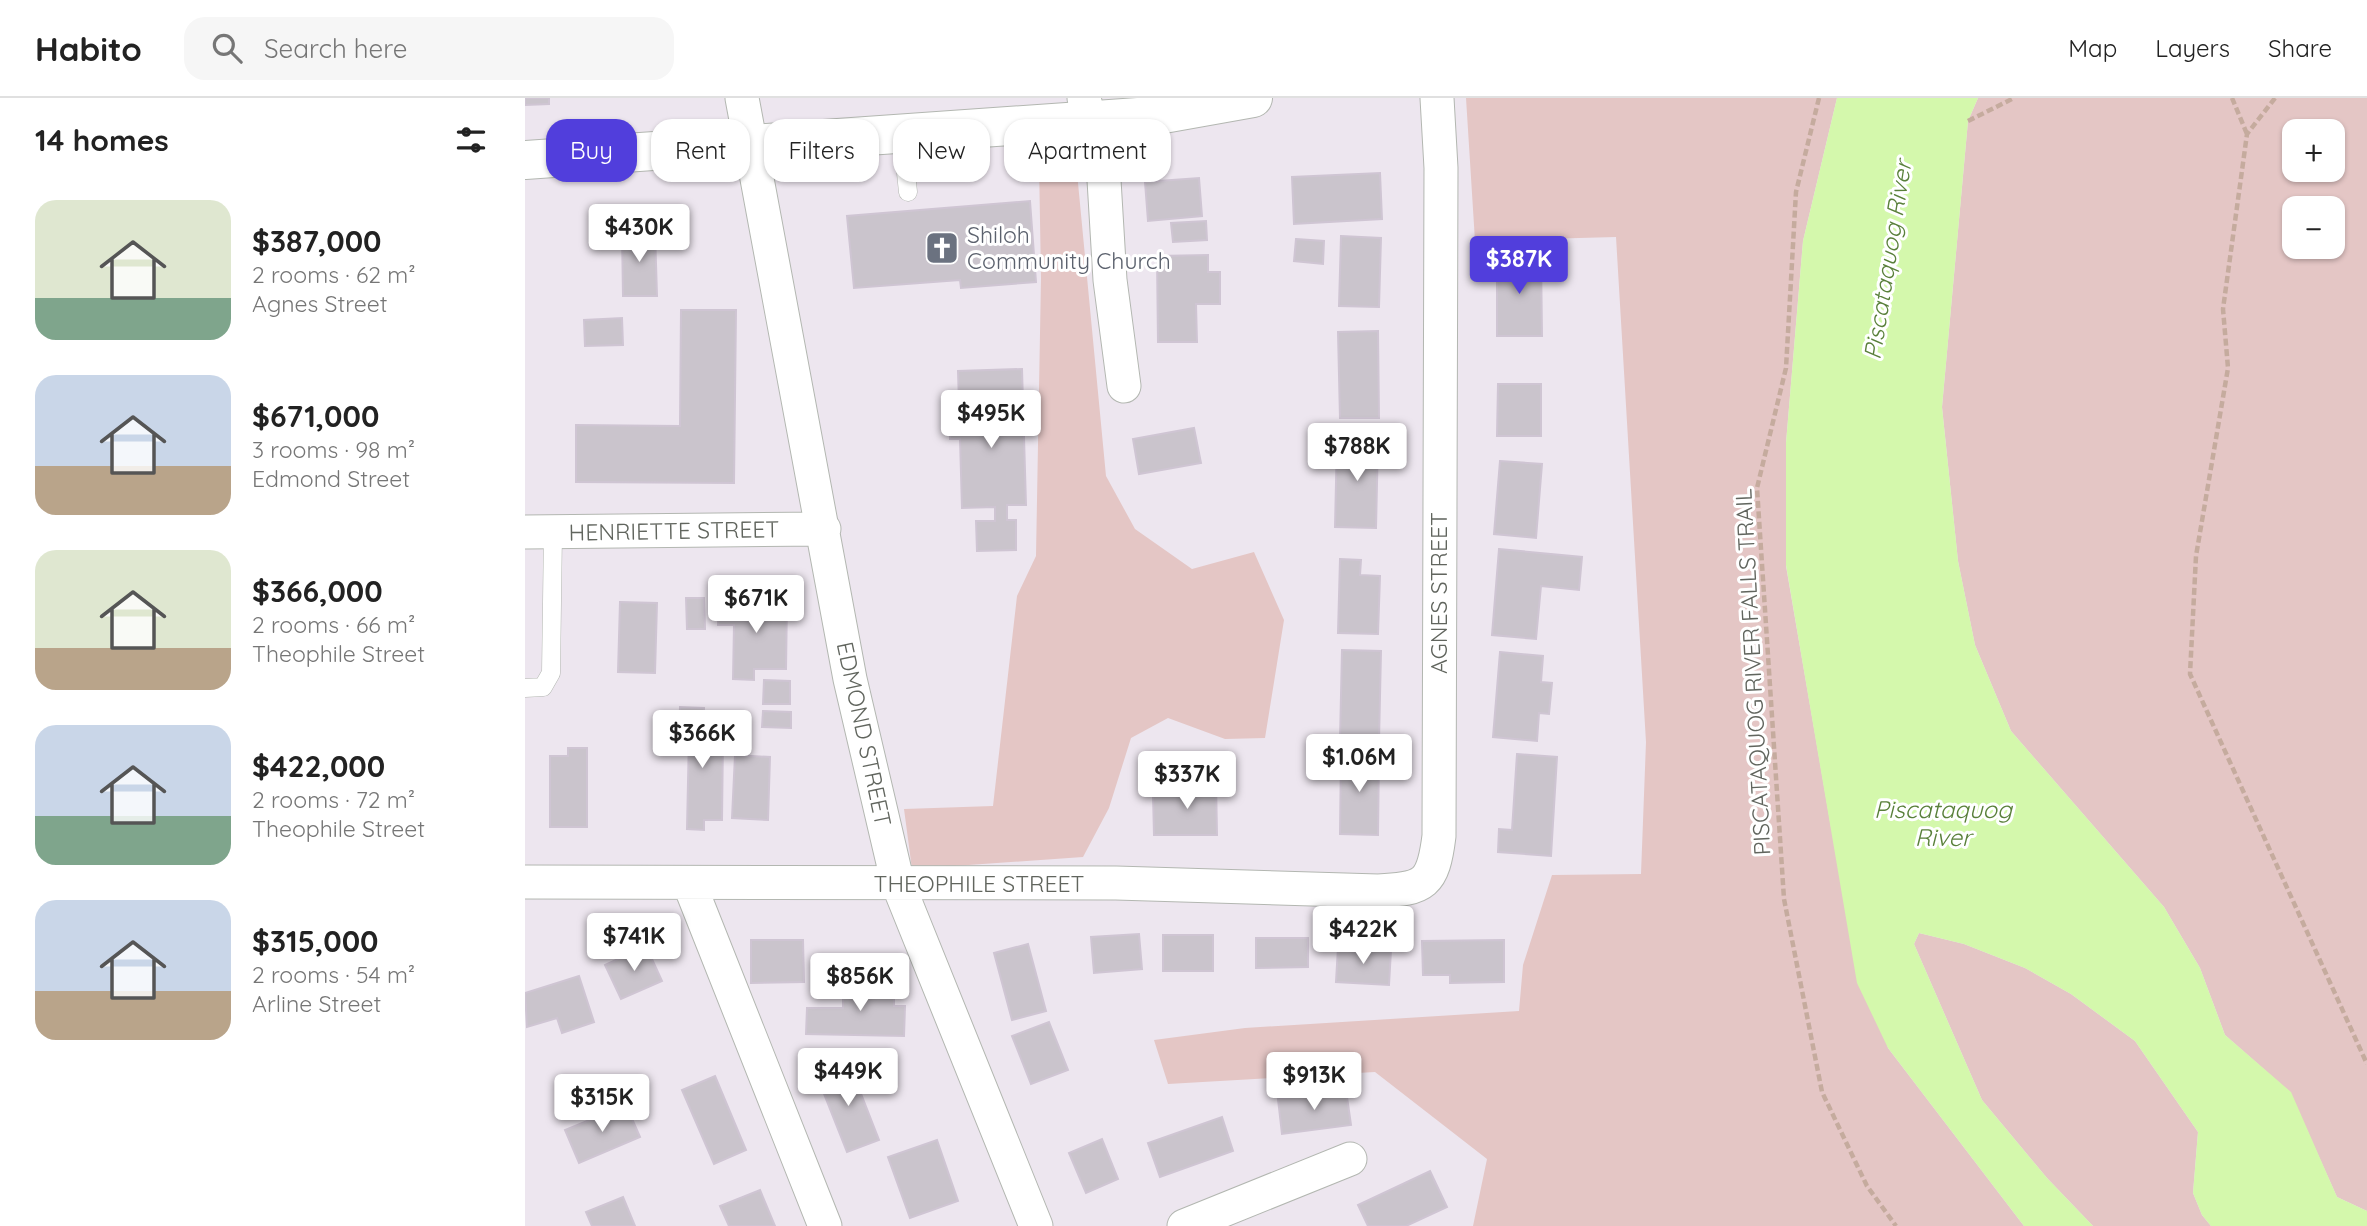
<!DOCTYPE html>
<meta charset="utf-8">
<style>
body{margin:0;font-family:Quicksand,sans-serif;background:#f6f6f6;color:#222;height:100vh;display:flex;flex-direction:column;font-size:26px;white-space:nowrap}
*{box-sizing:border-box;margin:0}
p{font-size:23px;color:#767676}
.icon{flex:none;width:38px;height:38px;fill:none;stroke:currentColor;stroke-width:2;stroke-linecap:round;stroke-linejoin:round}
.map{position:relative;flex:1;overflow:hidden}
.panel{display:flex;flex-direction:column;background:#fff;width:525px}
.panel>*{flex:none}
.top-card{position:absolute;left:21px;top:21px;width:665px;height:63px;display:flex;gap:14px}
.tools{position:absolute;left:1757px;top:21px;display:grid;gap:14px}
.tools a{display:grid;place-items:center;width:63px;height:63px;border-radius:14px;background:#fff;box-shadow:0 2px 5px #0004;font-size:35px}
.price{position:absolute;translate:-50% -60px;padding:0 16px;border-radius:7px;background:#fff;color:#222;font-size:23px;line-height:46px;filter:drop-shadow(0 2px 4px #0008)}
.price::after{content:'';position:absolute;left:50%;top:42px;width:21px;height:16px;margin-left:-10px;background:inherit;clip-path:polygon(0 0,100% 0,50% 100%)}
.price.selected{background:#513edc;color:#fff}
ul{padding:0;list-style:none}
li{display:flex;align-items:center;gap:21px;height:175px;padding:0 35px}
li span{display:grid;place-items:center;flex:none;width:196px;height:140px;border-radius:21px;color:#555}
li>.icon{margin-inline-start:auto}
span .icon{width:84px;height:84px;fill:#fffc;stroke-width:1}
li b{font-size:30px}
h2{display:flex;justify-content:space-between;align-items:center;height:84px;padding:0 35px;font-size:30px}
.tag{padding:0 24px;border-radius:21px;background:#fff;box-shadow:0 2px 5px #0004;font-size:24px;line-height:63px}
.tag.selected{background:#513edc;color:#fff}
header{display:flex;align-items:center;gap:42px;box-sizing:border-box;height:98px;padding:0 35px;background:#fff;border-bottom:2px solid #e0e0e0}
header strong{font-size:33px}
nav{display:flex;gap:38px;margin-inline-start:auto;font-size:24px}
.search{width:490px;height:63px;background:#f6f6f6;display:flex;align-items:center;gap:18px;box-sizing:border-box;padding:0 24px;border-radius:21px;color:#767676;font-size:26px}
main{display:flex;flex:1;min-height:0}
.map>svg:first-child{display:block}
.green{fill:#e4c6c5;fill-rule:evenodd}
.water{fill:#d4f8ac}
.building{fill:#cac4cc;stroke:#cfc5d3;stroke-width:2}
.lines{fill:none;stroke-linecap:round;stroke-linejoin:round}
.service-casing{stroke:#b3b7b1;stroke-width:19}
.minor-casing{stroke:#b3b7b1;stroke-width:35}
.tertiary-casing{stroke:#b3b7b1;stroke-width:40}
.path{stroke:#c5ab9e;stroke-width:4.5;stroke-dasharray:7 3.5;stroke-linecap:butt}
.service{stroke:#fff;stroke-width:18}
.minor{stroke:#fff;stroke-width:33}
.tertiary{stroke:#fff;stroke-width:38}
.labels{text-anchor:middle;stroke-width:6;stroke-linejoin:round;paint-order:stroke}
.worship-label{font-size:23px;fill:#5b616d;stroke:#fff;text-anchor:start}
.street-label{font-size:23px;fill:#61655e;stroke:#fff}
.water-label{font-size:24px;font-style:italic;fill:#59803a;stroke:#fff}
</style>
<header>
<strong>Habito</strong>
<div class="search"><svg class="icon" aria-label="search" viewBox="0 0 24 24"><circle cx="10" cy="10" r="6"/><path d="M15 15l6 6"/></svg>Search here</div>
<nav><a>Map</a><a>Layers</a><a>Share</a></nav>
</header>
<main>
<section class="panel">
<h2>14 homes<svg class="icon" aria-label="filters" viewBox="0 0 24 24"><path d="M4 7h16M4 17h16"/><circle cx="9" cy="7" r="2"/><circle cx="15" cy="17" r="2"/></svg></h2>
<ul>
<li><span style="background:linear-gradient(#dfe7d0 70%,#7fa58c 0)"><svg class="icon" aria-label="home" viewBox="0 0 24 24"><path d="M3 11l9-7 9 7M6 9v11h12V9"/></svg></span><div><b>$387,000</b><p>2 rooms · 62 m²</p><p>Agnes Street</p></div></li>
<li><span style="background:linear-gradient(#c9d6e8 65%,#b9a48a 0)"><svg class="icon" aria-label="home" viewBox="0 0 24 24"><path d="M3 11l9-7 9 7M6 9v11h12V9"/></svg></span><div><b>$671,000</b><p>3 rooms · 98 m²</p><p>Edmond Street</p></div></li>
<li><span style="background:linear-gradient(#dfe7d0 70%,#b9a48a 0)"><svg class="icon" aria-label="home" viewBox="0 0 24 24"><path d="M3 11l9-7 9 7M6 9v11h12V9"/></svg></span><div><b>$366,000</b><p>2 rooms · 66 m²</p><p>Theophile Street</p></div></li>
<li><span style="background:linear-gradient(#c9d6e8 65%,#7fa58c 0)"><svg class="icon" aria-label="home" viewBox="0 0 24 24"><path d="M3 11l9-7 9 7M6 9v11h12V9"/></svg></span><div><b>$422,000</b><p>2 rooms · 72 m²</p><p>Theophile Street</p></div></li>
<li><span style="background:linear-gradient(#c9d6e8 65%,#b9a48a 0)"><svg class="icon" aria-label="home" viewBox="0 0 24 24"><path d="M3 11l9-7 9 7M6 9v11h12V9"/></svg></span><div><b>$315,000</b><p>2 rooms · 54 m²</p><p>Arline Street</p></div></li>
</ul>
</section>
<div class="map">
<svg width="1842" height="1128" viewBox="0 0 1842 1128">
<rect width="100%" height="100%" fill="#ede6ef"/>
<!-- green -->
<path class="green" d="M941,0h371l-34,143 -17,202v123l45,261 57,221 136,178h-551l14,-67 -112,-87 -207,12 -14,-44 91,-12 274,-17 4,-46 29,-90 89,-1 5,-132 -30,-505 -141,4z
M1453,0h389v1113l-30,-14 -47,-105 -65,-57 -25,-67 -36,-61 -153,-176 -36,-86 -17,-84 -16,-154 26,-286zM1769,33h39v39h-39zM1769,110h39v39h-39z
M514,64h37l30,314 29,53 57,40 62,-17 30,68 -19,118 -40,1 -57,-21 -37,20 -22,70 -26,49 -171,12 -8,-60 89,-3 24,-210 19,-40 5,-278z
M1394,835l45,11 61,24 46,26 64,47 63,91 -5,61 9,22 9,11h-118l-46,-48 -65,-78 -68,-156z"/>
<!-- water -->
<path class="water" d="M1312,0h141l-10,23 -26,286 16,154 17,84 36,86 153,176 36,61 25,67 66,57 46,105 30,14v15h-156l-9,-11 -9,-22 5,-61 -63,-91 -64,-47 -46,-26 -61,-24 -45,-11 -5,11 68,156 65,78 46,48h-69l-136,-178 -31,-65 -71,-418v-122l17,-202z"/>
<!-- building -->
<path class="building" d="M0,0h24v6l-24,1z
M855,75l2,46 -88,5 -2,-47z
M674,80l3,38 -54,5 -3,-39z
M505,103l6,81 -75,6 -1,-8 -106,8 -7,-72z
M681,123l1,19 -34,2 -2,-19z
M97,134h33l2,64h-34z
M816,138l40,2 -2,69 -40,-1z
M771,141l28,2 -1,23 -29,-3z
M683,157v17h12v32h-24l1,38h-39l-1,-86z
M972,157h44l1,81h-45z
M156,212h55l-2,173 -158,-1v-57l104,1z
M97,220l1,27 -38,1 -1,-26z
M853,233l1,87h-39l-2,-86z
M497,271l4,136h-19v15h9v30l-39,1 -1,-30h19v-14l-33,1 -2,-69h-10v-36h9l-1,-32z
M973,286h43v52h-44z
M669,330l7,35 -62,11 -6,-35z
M812,341l41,1 -2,88 -41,-1z
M975,363l42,3 -6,74 -42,-4z
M974,451l83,8 -3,33 -38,-4 -5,53 -44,-4z
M815,461l21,1 -1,15 20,1 -2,58 -40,-1z
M161,500h18l1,31h-18z
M194,502l68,1 -1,68h-32v11l-21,-1 1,-54h-16z
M95,504l37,1 -2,70 -37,-1z
M817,552l39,1 -2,90 -39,-1z
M975,554l43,4 -2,26 11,1 -3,31 -10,-1 -2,28 -44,-4z
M239,582l26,1v23h-27z
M155,609l24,1 -1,28 20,1 -1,83h-18v10l-17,-1 2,-93h-10z
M238,613l28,1v16l-29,-1z
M43,650h19v79h-37v-71h18z
M816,655l38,1 -1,81 -38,-1z
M992,656l40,3 -6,99 -53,-4 1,-23 13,1z
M210,657l35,2 -2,63 -36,-2z
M666,682h25l1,55h-63l-1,-40 38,-1z
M614,836l3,35 -48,4 -3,-36z
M638,837h50v36h-50z
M731,840h52v29l-52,1z
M226,842h52l1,42 -53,1z
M979,842v42l-54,1v-8h-27l-1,-34z
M503,846l18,67 -34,9 -18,-67z
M121,848l16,35 -41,18 -16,-34z
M813,849l53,3 -2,35 -53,-3z
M54,878l15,46 -32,11 -5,-15 -30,9 -2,-34z
M318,885l51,2v21h11l-1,30 -98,-2 1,-26h36z
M524,924l19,48 -37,14 -19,-48z
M324,965l30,77 -32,12 -30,-76z
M190,978l31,74 -32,14 -32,-74z
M821,992l5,35 -69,9 -4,-35z
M101,1007l14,32 -61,26 -14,-33z
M697,1019l11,34 -73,26 -12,-34z
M577,1041l16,40 -32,14 -17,-40z
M412,1042l21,61 -48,17 -22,-61z
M905,1073l17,36 -41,19h-38l-10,-21z
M235,1092l15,36h-46l-9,-20z
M98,1099l12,29h-43l-6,-14z"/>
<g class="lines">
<defs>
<path id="service" d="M377,36l6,58
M0,590l18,-1 8,-14 2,-141"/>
<path id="minor" d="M217,0l108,581 48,205 138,342
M559,0l20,82 6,100 14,106
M0,434l299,-3
M0,784l591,1 262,8c47,-2 55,-7 61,-55l2,-668 -4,-70
M164,785l136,343
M659,1128l166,-67"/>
<path id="tertiary" d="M0,62l627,-44 101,-18"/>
</defs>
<!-- service casing -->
<use href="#service" class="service-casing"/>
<!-- minor casing -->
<use href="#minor" class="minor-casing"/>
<!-- tertiary casing -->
<use href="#tertiary" class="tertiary-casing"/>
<!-- path -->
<path class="path" d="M1294,0l-23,94 -10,176 -29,120 27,411 38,193 45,94 29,40
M1707,0l15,36
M1750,0l-28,36 -24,175 5,59 -32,188 -6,118 177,390
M1443,23l46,-23"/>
<!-- service -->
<use href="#service" class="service"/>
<!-- minor -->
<use href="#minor" class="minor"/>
<!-- tertiary -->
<use href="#tertiary" class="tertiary"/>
</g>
<!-- icons -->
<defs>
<symbol id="church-square" viewBox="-11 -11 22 22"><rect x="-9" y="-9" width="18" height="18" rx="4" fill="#6b7280" stroke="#fff"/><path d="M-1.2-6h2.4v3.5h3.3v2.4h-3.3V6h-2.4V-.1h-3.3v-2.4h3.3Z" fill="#fff"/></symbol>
</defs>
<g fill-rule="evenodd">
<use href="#church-square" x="398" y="131" width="38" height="38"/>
</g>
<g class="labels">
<!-- worship labels -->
<g class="worship-label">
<text x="442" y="145">Shiloh<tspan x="442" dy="26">Community Church</tspan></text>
</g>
<!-- street labels -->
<g class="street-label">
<text transform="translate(149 433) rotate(-1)" y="8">HENRIETTE STREET</text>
<text transform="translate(914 495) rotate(-90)" y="8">AGNES STREET</text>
<text transform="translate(1228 574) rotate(-93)" y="8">PISCATAQUOG RIVER FALLS TRAIL</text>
<text transform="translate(339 636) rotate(78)" y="8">EDMOND STREET</text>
<text x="454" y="794">THEOPHILE STREET</text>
</g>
<!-- water labels -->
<g class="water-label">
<text transform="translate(1363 162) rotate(-81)" y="8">Piscataquog River</text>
<text x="1418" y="720">Piscataquog<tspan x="1418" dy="28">River</tspan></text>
</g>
</g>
</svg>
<div class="tools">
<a>+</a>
<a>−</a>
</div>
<b class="price" style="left:114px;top:166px">$430K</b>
<b class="price selected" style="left:994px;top:198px">$387K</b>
<b class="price" style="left:466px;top:352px">$495K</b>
<b class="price" style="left:832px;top:385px">$788K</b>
<b class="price" style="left:231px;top:537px">$671K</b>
<b class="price" style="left:177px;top:672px">$366K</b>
<b class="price" style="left:834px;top:696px">$1.06M</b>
<b class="price" style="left:662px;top:713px">$337K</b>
<b class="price" style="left:838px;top:868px">$422K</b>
<b class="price" style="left:109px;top:875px">$741K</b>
<b class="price" style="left:335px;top:915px">$856K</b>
<b class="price" style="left:323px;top:1010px">$449K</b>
<b class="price" style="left:789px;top:1014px">$913K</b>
<b class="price" style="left:77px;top:1036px">$315K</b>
<div class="top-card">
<a class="tag selected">Buy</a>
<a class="tag">Rent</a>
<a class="tag">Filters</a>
<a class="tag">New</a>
<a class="tag">Apartment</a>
</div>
</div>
</main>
